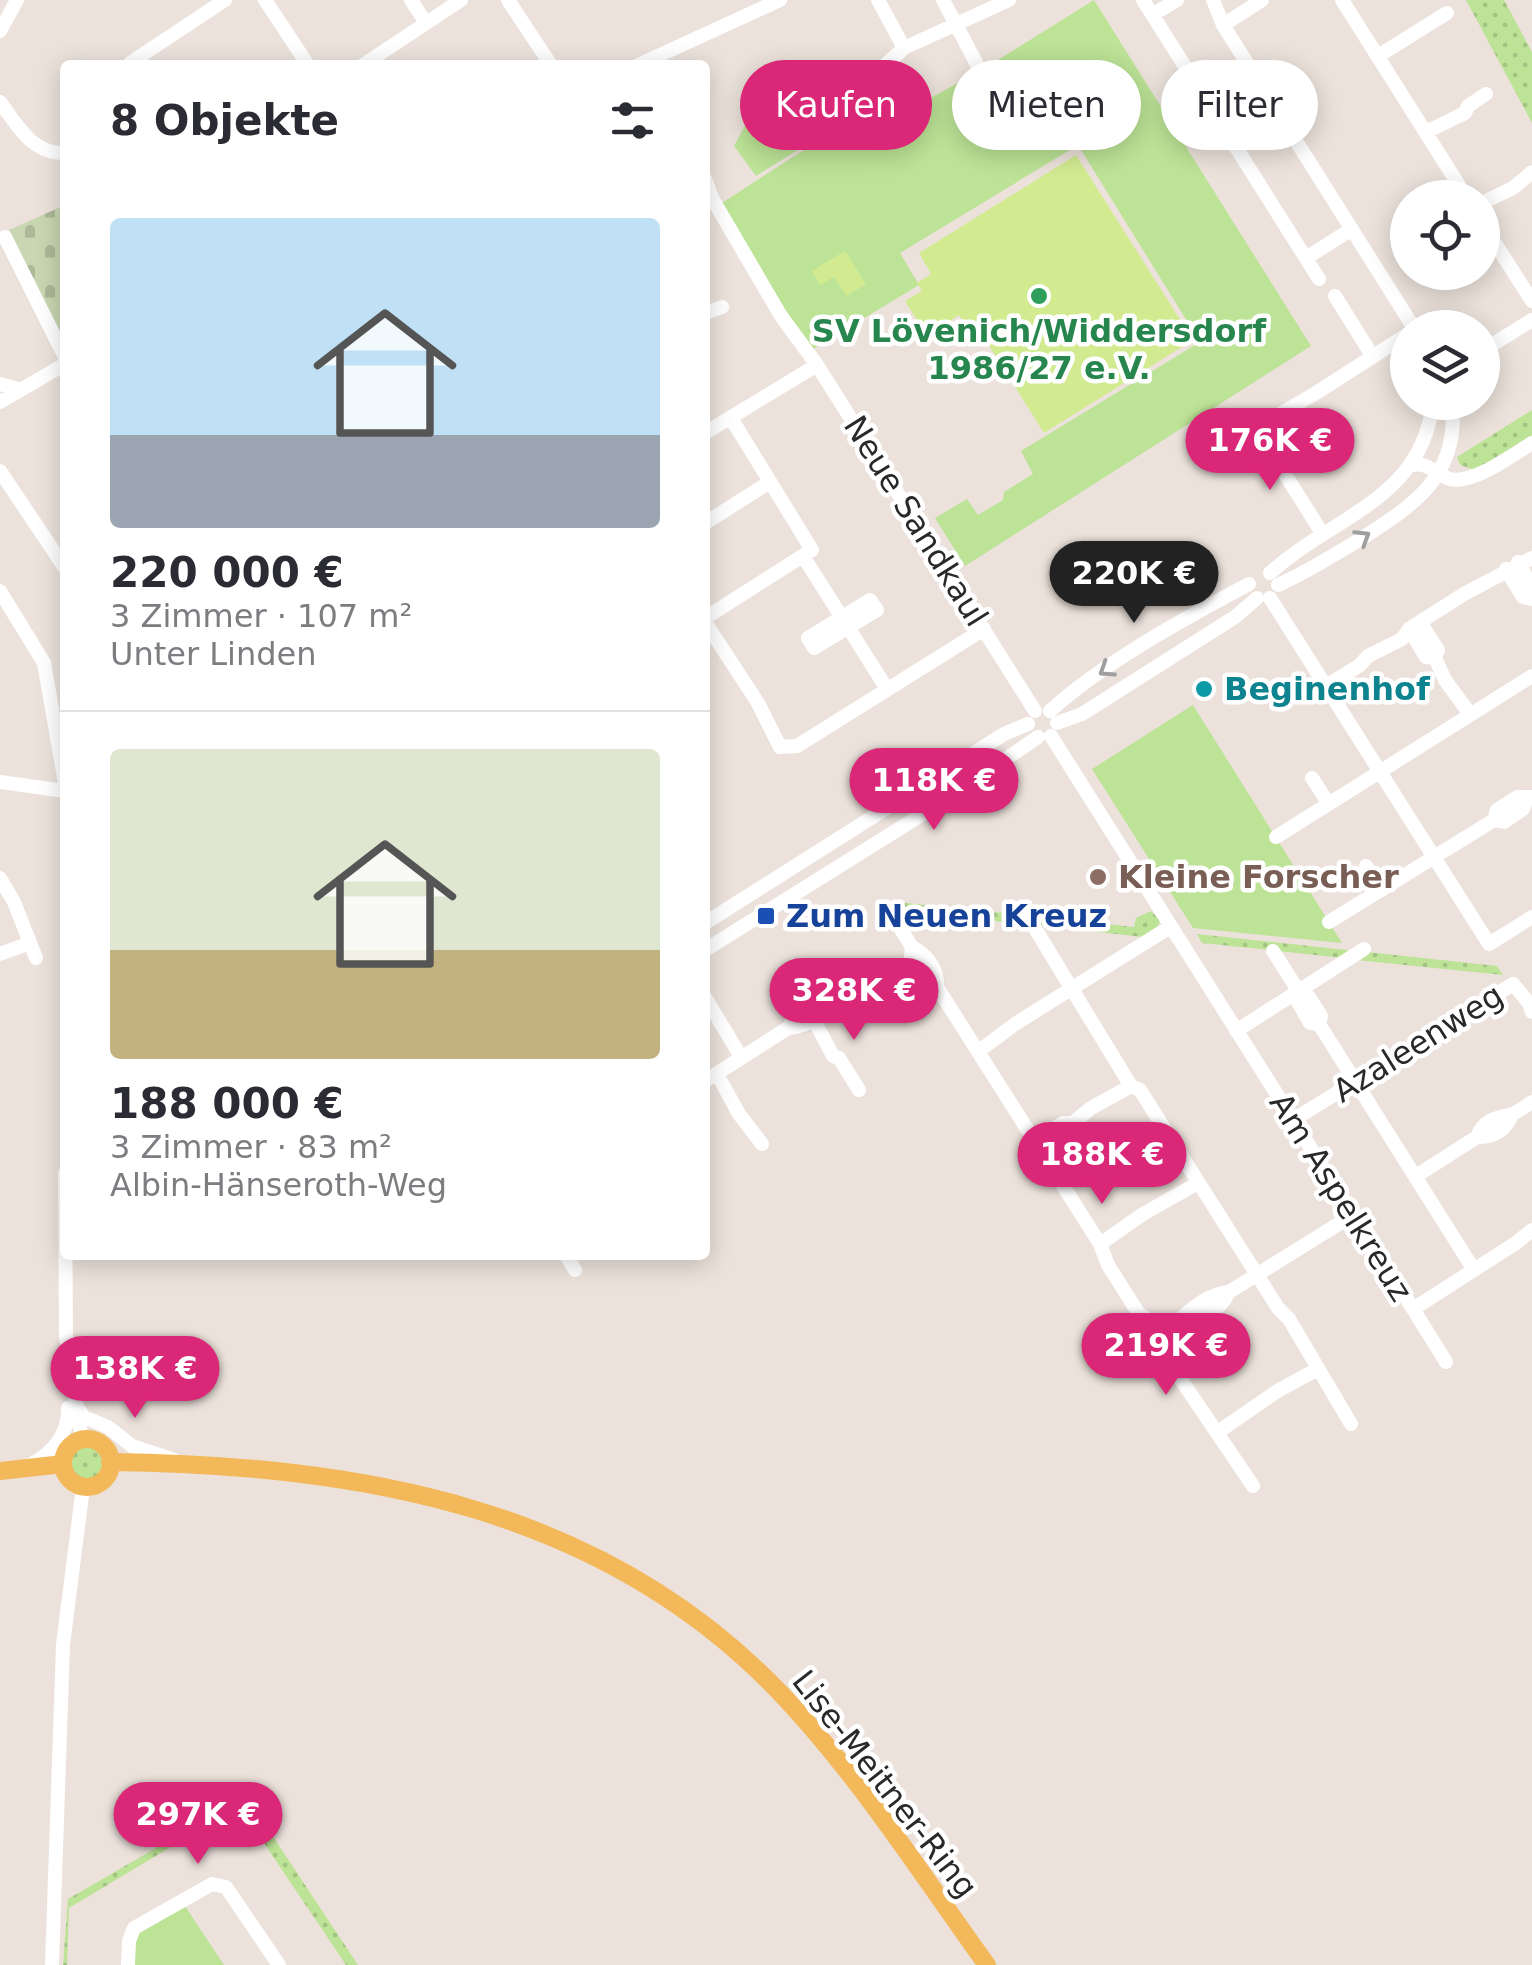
<!DOCTYPE html>
<html lang="de">
<meta charset="utf-8">
<style>
body{margin:0;font-family:"DejaVu Sans",sans-serif;background:#f7f7f7;color:#2b2b33;height:100vh;display:flex;flex-direction:column;font-size:38px;white-space:nowrap}
*{box-sizing:border-box;margin:0}
p{font-size:32px;color:#7c7c81}
.icon{flex:none;width:55px;height:55px;fill:none;stroke:currentColor;stroke-width:2;stroke-linecap:round;stroke-linejoin:round}
.map{position:relative;flex:1;overflow:hidden}
.drawer{position:absolute;left:60px;top:60px;width:650px;height:1200px;display:flex;flex-direction:column;background:#fff;border-radius:10px;box-shadow:0 5px 25px #0003}
.drawer>*{flex:none}
.guide{position:absolute;left:740px;top:60px;width:640px;height:90px;display:flex;gap:20px}
.buttons{position:absolute;left:1390px;top:180px;display:grid;gap:20px}
.buttons a{display:grid;place-items:center;width:110px;height:110px;border-radius:50%;background:#fff;box-shadow:0 5px 25px #0003;font-size:50px}
.price{position:absolute;translate:-50% -85px;padding:0 22px;border-radius:35px;background:#db2777;color:#fff;font-size:32px;line-height:65px;filter:drop-shadow(0 2px 5px #0008)}
.price::after{content:'';position:absolute;left:50%;top:60px;width:30px;height:22px;margin-left:-15px;background:inherit;clip-path:polygon(0 0,100% 0,50% 100%)}
.price.selected{background:#222;color:#fff}
ul{padding:0;list-style:none}
li{display:grid;align-content:center;gap:20px;height:530px;padding:0 50px}
li+li{border-top:2px solid #e1e1e2}
li span{display:grid;place-items:center;height:310px;border-radius:10px;color:#555}
li>.icon{margin-inline-start:auto}
span .icon{width:180px;height:180px;fill:#fffc;stroke-width:1}
li b{font-size:42px}
h2{display:flex;justify-content:space-between;align-items:center;height:120px;padding:0 50px;font-size:42px}
.chip{padding:0 35px;border-radius:45px;background:#fff;box-shadow:0 5px 25px #0003;font-size:35px;line-height:90px}
.chip.selected{background:#db2777;color:#fff}
.map>svg:first-child{display:block}
.grass{fill:url(#grass-dots)}
.cemetery{fill:url(#cemetery-stones)}
.park{fill:#bce396}
.pitch{fill:#d2eb91}
.lines{fill:none;stroke-linecap:round;stroke-linejoin:round}
.minor{stroke:#fff;stroke-width:14}
.major{stroke:#f2b859;stroke-width:18}
.oneway{stroke:#9f9f9f}
.leisure-dot{fill:#2e9e5b;stroke:#fff;stroke-width:4}
.culture-dot{fill:#0f9aa8;stroke:#fff;stroke-width:4}
.education-dot{fill:#8d6e63;stroke:#fff;stroke-width:4}
.transit-dot{fill:#1a4fb4;stroke:#fff;stroke-width:4}
.labels{text-anchor:middle;stroke-width:9;stroke-linejoin:round;paint-order:stroke}
.leisure-label{font-size:32px;font-weight:bold;fill:#27864d;stroke:#fff}
.street-label{font-size:32px;fill:#292929;stroke:#fff}
.culture-label{font-size:32px;font-weight:bold;fill:#0d838f;stroke:#fff;text-anchor:start}
.education-label{font-size:32px;font-weight:bold;fill:#785e54;stroke:#fff;text-anchor:start}
.transit-label{font-size:32px;font-weight:bold;fill:#164399;stroke:#fff;text-anchor:start}
</style>
<div class="map">
<svg width="1532" height="1965" viewBox="0 0 1532 1965">
<defs>
<pattern id="grass-dots" width="8" height="8" patternUnits="userSpaceOnUse" patternTransform="scale(2.5)"><rect width="8" height="8" fill="#bce396"/><path d="M2 2h.1M6 6h.1" fill="none" stroke="#a2c381" stroke-width="1.8" stroke-linecap="round"/></pattern>
<pattern id="cemetery-stones" width="16" height="16" patternUnits="userSpaceOnUse" patternTransform="scale(2.5)"><rect width="16" height="16" fill="#c8d6b1"/><path d="M2 7V4a2 2 0 0 1 4 0v3zM10 15v-3a2 2 0 0 1 4 0v3z" fill="#acb898"/></pattern>
</defs>
<rect width="100%" height="100%" fill="#ece2db"/>
<!-- grass -->
<path class="grass" d="M1466,0h38l28,52v71z
M1532,410v25l-57,35 -15,-5 -3,-8z
M887,901l135,14 4,6 -4,3 -129,-14z
M1151,911l9,10 -2,6 -15,10 -106,-12 -6,-9 103,11 2,-9z
M1197,934l159,17 -11,7 -143,-15z
M1367,952l130,14 6,9 -147,-15z
M68 1464a19 19 0 1 1 38 0a19 19 0 1 1-38 0Z
M237,1801l13,3 10,13 98,148h-12l-107,-159 -170,102 -2,57h-4l5,-66z"/>
<!-- cemetery -->
<path class="cemetery" d="M65,205v141l-56,-116z"/>
<!-- park -->
<path class="park" d="M1094,0l217,346 -346,220 -30,-48 32,-19 11,16 25,-15 1,-8 29,-18 -12,-23 179,-109 -122,-197 -178,108 19,32 -106,64 -24,-29 -67,-117 108,-70 10,15 145,-80z
M780,88l21,19 21,28 -66,41 -22,-30 18,-33z
M1193,705l149,238 -149,-15 -101,-159z
M185,1906l39,59h-91l1,-24 4,-7z"/>
<!-- pitch -->
<path class="pitch" d="M1076,155l117,185 -149,93 -66,-105 -8,4 -11,-17 -32,21 -22,-35 17,-10 -5,-8 14,-9 -12,-21z
M845,251l21,33 -19,12 -13,-19 -14,8 -8,-14z"/>
<g class="lines">
<!-- minor -->
<path class="minor" d="M265,0l43,65
M411,0l15,23
M508,0l43,65
M878,0l26,48
M943,0l38,72
M1143,0l176,279
M1213,0l10,25 191,303
M1342,0l125,198
M1152,15l25,-15
M1223,25l39,-25
M0,31l17,-31
M1378,56l69,-43
M130,63l95,-63
M363,65l98,-65
M638,65l142,-65
M852,95l52,-47 105,-48
M0,102c18,24 32,52 65,51
M1426,132l39,-19 3,-7 18,-12
M1234,146l47,-30
M705,179l7,19 69,118 36,49 218,346
M1482,203l31,-15 19,-16
M1482,223l50,78
M5,237l60,120
M1306,258l46,-29
M1335,296l38,61
M705,313l17,-6
M1482,351l50,-31
M0,384l21,6
M0,402l65,-38
M1256,428l66,105
M705,433l112,-68
M1218,450l98,-57 92,-59
M1413,465c17,-3 22,10 37,14 22,6 63,-24 82,-36
M0,471l65,97
M705,523l65,-41
M803,556l84,133
M1518,562l14,25
M1506,569l17,28 9,2
M1270,573c64,-58 152,-73 163,-171
M1278,585c29,-13 54,-29 81,-45 55,-35 101,-64 93,-138
M0,591l44,72 21,120
M1270,598l219,346 43,-27
M870,600l7,10 -63,38 -6,-10z
M705,618l107,-68 -81,-132
M705,622l53,81 22,44 17,-1 187,-117
M1420,622l18,28 -3,8 10,22 25,34
M1409,629l17,28 9,1
M1328,685l32,-20 8,-9 34,-17 7,-10 55,-35 68,-36
M1050,711c51,-47 137,-94 199,-127
M1057,723l25,-9 153,-97 22,-19
M1051,736l302,479 10,8 9,20 74,119
M1312,778l17,26
M0,782l65,9
M1494,820l10,2 19,-13 4,-10
M1276,837l256,-161
M1366,866l16,24
M0,878l14,24 22,56
M886,906l26,41 -1,10 16,27 10,3 163,257
M1025,912l106,174 9,4 138,218 11,11 62,105
M1329,922l165,-102 3,-10 20,-13h15
M705,923l299,-189 24,-10
M912,947c15,7 26,22 25,40
M705,950l245,-153 88,-60
M1273,951l28,44 -3,7 12,21 9,1 155,246
M0,954l30,-11
M793,982l-12,7 16,26
M1301,995l8,2 12,19 -2,8
M705,997l36,60
M814,1020l19,36 6,2 20,32
M788,1028c8,-13 21,-26 37,-23
M1236,1031l128,-82
M979,1051l36,-27 155,-97
M717,1074l22,40 23,30
M705,1081l83,-53c14,-1 24,-6 35,-14l2,-9 37,-23
M1293,1120l220,-136 16,19 3,9
M1477,1137c17,1 28,-6 35,-22
M1035,1140l28,-17h10
M1041,1150l27,-15 5,-12 18,-15 40,-22
M65,1173l1,164 16,103
M1416,1176l61,-39c6,-16 17,-19 33,-22 7,-2 15,-9 22,-13
M1198,1183l-55,31 -43,30 8,21 31,49 7,4 24,38 1,9 82,121
M566,1255l9,15
M1413,1309l103,-66 16,-13
M1186,1319c19,1 35,-10 43,-27
M1158,1337c24,-16 41,-42 71,-45l124,-77
M77,1407l7,10 24,10 24,19 42,14
M1218,1432l61,-42 37,-20
M30,1465c22,-11 39,-31 38,-57
M52,1965l11,-320 20,-158
M128,1965l1,-24 5,-13 78,-44 14,3 53,78"/>
<!-- major -->
<path class="major" d="M63 1463a24 24 0 1 1 48 0a24 24 0 1 1-48 0Z
M110,1462c250,3 497,45 675,236 76,81 137,177 202,267
M0,1471l63,-7"/>
</g>
<!-- one-way arrows -->
<defs><path id="oneway-chevron" d="M-2-3.5L2.5 0L-2 3.5" fill="none" stroke-width="1.6" stroke-linecap="round" stroke-linejoin="round" transform="scale(2.5)"/></defs>
<g class="oneway">
<use href="#oneway-chevron" transform="translate(1363 537) rotate(-32)"/>
<use href="#oneway-chevron" transform="translate(1106 670) rotate(147)"/>
</g>
<!-- markers -->
<circle class="leisure-dot" cx="1039" cy="296" r="10"/>
<circle class="culture-dot" cx="1204" cy="689" r="10"/>
<circle class="education-dot" cx="1098" cy="877" r="10"/>
<rect class="transit-dot" x="756" y="906" width="20" height="20" rx="5"/>
<g class="labels">
<!-- leisure labels -->
<g class="leisure-label">
<text x="1039" y="342">SV Lövenich/Widdersdorf<tspan x="1039" dy="37">1986/27 e.V.</tspan></text>
</g>
<!-- street labels -->
<g class="street-label">
<text transform="translate(916 521) rotate(58)" y="11">Neue Sandkaul</text>
<text transform="translate(1418 1043) rotate(-32)" y="11">Azaleenweg</text>
<text transform="translate(1341 1197) rotate(58)" y="11">Am Aspelkreuz</text>
<text transform="translate(885 1784) rotate(52)" y="11">Lise-Meitner-Ring</text>
</g>
<!-- culture labels -->
<g class="culture-label">
<text x="1224" y="700">Beginenhof</text>
</g>
<!-- education labels -->
<g class="education-label">
<text x="1118" y="888">Kleine Forscher</text>
</g>
<!-- transit labels -->
<g class="transit-label">
<text x="786" y="927">Zum Neuen Kreuz</text>
</g>
</g>
</svg>
<div class="buttons">
<a><svg class="icon" aria-label="locate" viewBox="0 0 24 24"><circle cx="12" cy="12" r="6"/><path d="M12 2v4M12 18v4M2 12h4M18 12h4"/></svg></a>
<a><svg class="icon" aria-label="layers" viewBox="0 0 24 24"><path d="M12 4l9 5-9 5-9-5zM3 14l9 5 9-5"/></svg></a>
</div>
<b class="price" style="left:1270px;top:493px">176K €</b>
<b class="price selected" style="left:1134px;top:626px">220K €</b>
<b class="price" style="left:934px;top:833px">118K €</b>
<b class="price" style="left:854px;top:1043px">328K €</b>
<b class="price" style="left:1102px;top:1207px">188K €</b>
<b class="price" style="left:1166px;top:1398px">219K €</b>
<b class="price" style="left:135px;top:1421px">138K €</b>
<b class="price" style="left:198px;top:1867px">297K €</b>
<div class="guide">
<a class="chip selected">Kaufen</a>
<a class="chip">Mieten</a>
<a class="chip">Filter</a>
</div>
<section class="drawer">
<h2>8 Objekte<svg class="icon" aria-label="filters" viewBox="0 0 24 24"><path d="M4 7h16M4 17h16"/><circle cx="9" cy="7" r="2"/><circle cx="15" cy="17" r="2"/></svg></h2>
<ul>
<li><span style="background:linear-gradient(#bfe0f5 70%,#9aa5b1 0)"><svg class="icon" aria-label="home" viewBox="0 0 24 24"><path d="M3 11l9-7 9 7M6 9v11h12V9"/></svg></span><div><b>220 000 €</b><p>3 Zimmer · 107 m²</p><p>Unter Linden</p></div></li>
<li><span style="background:linear-gradient(#dfe7d0 65%,#c2b280 0)"><svg class="icon" aria-label="home" viewBox="0 0 24 24"><path d="M3 11l9-7 9 7M6 9v11h12V9"/></svg></span><div><b>188 000 €</b><p>3 Zimmer · 83 m²</p><p>Albin-Hänseroth-Weg</p></div></li>
</ul>
</section>
</div>
